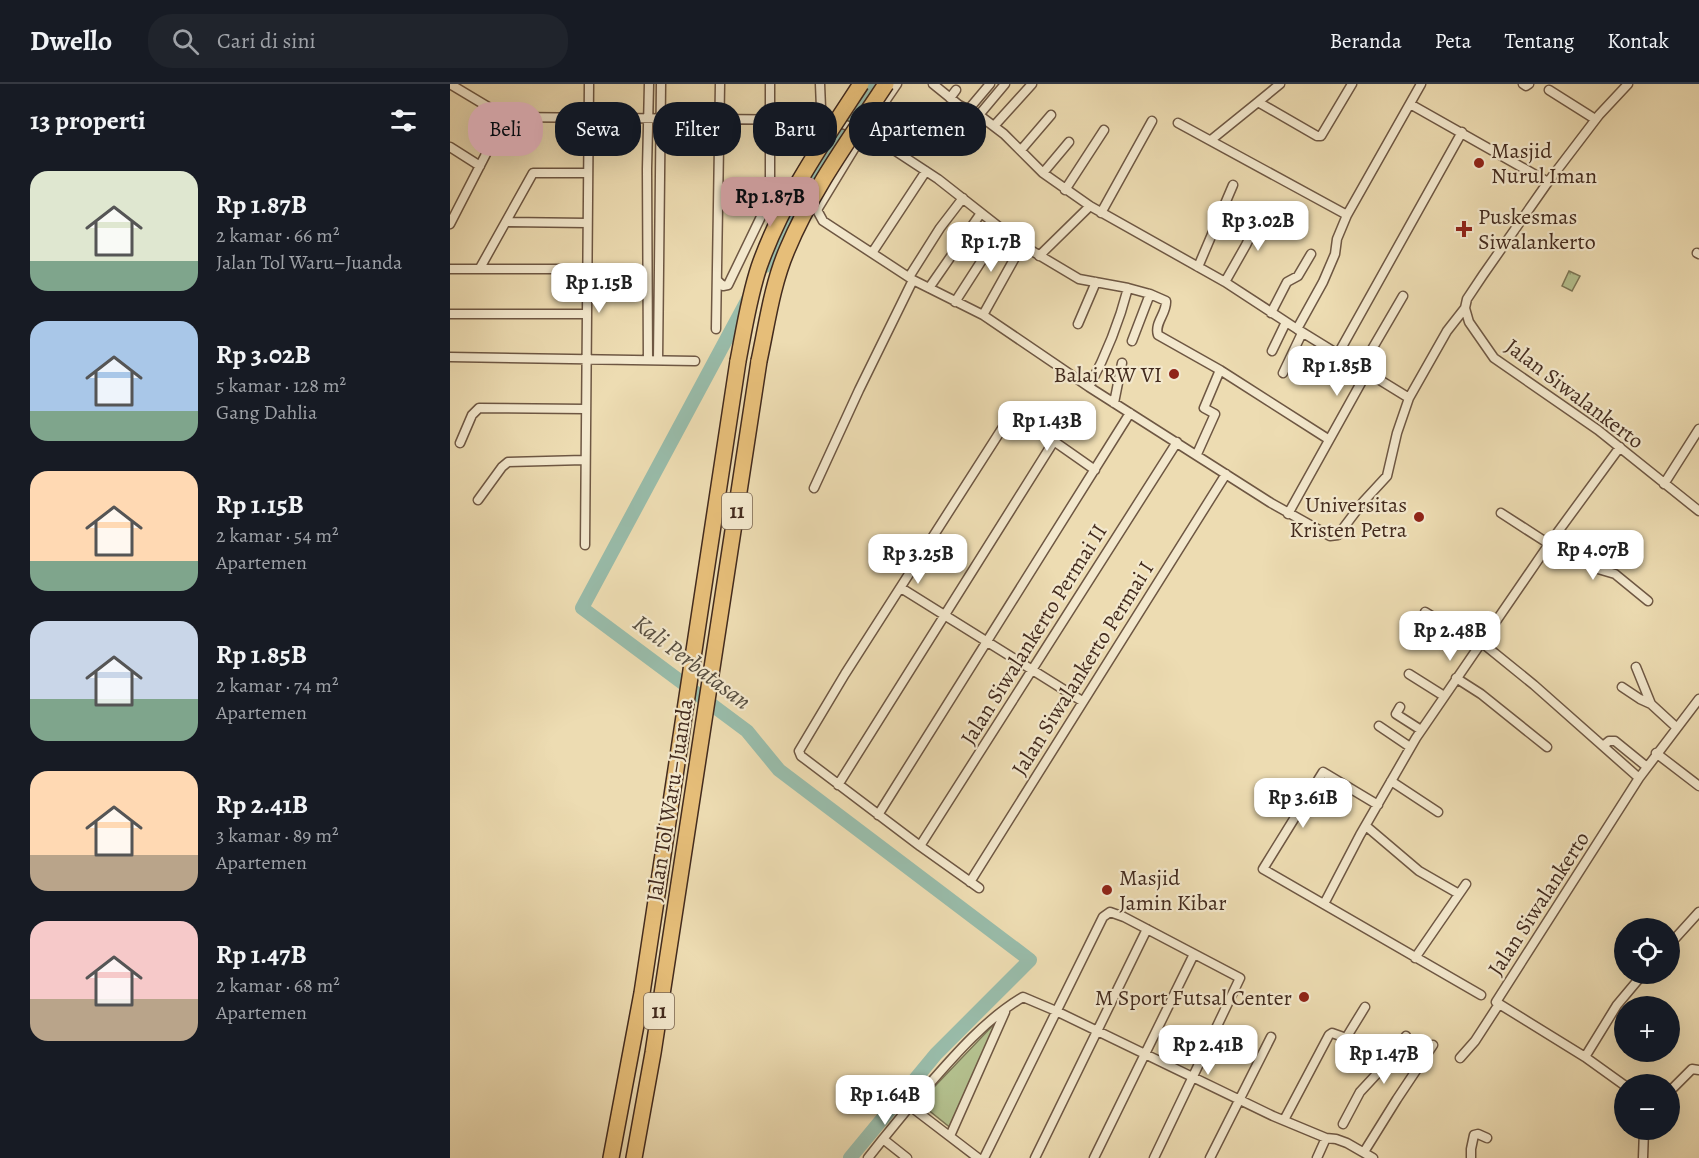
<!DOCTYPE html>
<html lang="id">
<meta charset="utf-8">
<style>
body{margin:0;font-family:Alegreya,serif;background:#20242c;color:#f1f3f6;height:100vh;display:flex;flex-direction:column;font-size:22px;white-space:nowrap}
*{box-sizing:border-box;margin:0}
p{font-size:20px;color:#9ea1a6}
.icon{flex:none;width:33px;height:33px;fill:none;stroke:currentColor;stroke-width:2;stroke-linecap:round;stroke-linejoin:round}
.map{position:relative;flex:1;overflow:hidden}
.details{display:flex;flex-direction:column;background:#171b24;width:450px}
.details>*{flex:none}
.hud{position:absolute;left:18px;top:18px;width:570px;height:54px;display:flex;gap:12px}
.controls{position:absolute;left:1164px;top:834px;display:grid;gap:12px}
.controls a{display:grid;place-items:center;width:66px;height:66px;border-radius:50%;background:#171b24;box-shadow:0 6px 24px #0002;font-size:30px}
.price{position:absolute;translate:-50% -51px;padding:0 14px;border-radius:12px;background:#fff;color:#222;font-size:20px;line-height:39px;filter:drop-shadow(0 2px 3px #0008)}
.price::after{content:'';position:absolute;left:50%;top:36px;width:18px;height:14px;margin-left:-9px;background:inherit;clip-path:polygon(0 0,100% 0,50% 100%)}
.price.on{background:#c59692;color:#111}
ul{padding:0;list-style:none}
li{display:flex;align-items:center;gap:18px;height:150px;padding:0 30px}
li span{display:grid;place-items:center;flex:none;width:168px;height:120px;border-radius:18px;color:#555}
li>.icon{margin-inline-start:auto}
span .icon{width:72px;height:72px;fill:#fffc;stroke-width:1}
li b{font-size:26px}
h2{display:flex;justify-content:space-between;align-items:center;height:72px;padding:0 30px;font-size:26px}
.tag{padding:0 21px;border-radius:24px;background:#171b24;box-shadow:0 6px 24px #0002;font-size:21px;line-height:54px}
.tag.on{background:#c59692;color:#111}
header{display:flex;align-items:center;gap:36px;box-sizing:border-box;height:84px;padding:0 30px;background:#171b24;border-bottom:2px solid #363941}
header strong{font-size:28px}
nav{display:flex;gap:33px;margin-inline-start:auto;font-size:21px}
.search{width:420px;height:54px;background:#20242c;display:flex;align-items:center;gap:15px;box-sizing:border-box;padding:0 21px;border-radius:24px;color:#9ea1a6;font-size:22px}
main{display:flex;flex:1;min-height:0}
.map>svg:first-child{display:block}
.park{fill:url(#park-tufts);stroke:#7c7656;stroke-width:1.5}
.garden{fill:#b4c18f;stroke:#7c7656;stroke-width:1.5}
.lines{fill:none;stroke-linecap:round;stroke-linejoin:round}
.river{stroke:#99bcaa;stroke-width:14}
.street-casing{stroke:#6e5743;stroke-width:11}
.highway-casing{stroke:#432b1e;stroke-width:18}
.street{stroke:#f3e8cd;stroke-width:8}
.highway{stroke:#e6be79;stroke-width:15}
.highway-bridge-casing{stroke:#432b1e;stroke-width:18;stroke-linecap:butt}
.highway-bridge{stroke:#e6be79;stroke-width:15}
.poi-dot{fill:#8f2418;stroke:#f3e8cd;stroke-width:2}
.labels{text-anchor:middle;stroke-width:4.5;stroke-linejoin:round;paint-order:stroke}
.shield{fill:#f3e8cd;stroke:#786452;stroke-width:1.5}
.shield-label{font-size:21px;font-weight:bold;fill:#432b1e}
.poi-label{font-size:22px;fill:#432b1e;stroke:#f3e8cd;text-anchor:start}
.street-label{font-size:22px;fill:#432b1e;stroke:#f3e8cd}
.water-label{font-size:24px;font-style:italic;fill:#584f41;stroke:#f3e8cd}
</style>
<header>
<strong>Dwello</strong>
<div class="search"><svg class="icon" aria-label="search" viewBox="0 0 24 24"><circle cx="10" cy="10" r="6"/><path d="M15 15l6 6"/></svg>Cari di sini</div>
<nav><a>Beranda</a><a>Peta</a><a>Tentang</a><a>Kontak</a></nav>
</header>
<main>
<section class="details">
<h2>13 properti<svg class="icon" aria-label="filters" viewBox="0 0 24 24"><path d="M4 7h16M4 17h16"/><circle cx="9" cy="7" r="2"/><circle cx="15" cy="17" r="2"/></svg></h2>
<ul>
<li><span style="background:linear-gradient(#dfe7d0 75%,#7fa58c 0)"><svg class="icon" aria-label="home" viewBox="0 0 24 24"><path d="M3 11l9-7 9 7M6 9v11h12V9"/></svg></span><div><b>Rp 1.87B</b><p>2 kamar · 66 m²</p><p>Jalan Tol Waru–Juanda</p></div></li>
<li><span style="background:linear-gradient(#a9c7e8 75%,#7fa58c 0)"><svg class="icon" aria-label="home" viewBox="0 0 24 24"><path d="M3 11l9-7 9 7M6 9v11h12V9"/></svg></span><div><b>Rp 3.02B</b><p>5 kamar · 128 m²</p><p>Gang Dahlia</p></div></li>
<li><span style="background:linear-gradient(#ffd9b3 75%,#7fa58c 0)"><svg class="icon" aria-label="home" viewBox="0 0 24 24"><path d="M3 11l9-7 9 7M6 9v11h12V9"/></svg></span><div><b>Rp 1.15B</b><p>2 kamar · 54 m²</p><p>Apartemen</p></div></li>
<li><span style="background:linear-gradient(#c9d6e8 65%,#7fa58c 0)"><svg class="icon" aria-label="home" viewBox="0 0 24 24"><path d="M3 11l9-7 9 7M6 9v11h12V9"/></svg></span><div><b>Rp 1.85B</b><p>2 kamar · 74 m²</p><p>Apartemen</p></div></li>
<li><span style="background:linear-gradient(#ffd9b3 70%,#b9a48a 0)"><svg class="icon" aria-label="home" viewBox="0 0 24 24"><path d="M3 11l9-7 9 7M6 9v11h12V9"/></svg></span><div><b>Rp 2.41B</b><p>3 kamar · 89 m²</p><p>Apartemen</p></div></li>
<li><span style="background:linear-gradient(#f6c9c9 65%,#b9a48a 0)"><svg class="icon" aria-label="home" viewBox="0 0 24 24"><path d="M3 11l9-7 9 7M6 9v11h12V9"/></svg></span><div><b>Rp 1.47B</b><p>2 kamar · 68 m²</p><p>Apartemen</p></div></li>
</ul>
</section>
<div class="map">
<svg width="1249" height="1074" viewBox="0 0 1249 1074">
<defs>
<pattern id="park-tufts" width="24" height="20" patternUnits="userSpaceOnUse" patternTransform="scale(1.5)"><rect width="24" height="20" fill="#b4c18f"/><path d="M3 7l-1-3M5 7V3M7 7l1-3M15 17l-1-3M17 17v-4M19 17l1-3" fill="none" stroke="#949d74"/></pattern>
</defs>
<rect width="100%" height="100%" fill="#eddcb2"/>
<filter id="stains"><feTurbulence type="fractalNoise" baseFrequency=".00333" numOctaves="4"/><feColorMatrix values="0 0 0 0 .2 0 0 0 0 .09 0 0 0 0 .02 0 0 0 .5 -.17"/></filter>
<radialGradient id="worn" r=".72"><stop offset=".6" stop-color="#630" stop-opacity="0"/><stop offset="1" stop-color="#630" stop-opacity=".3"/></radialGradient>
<!-- park -->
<path class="park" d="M1119,187l11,5 -8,15 -10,-5z"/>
<!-- garden -->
<path class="garden" d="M547,937l-45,108 -25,-20 -11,-3z"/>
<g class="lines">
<!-- river -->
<path class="river" d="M315,182l82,-146 25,-36
M298,215l-166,309 165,123 32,39 251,190 -94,94 -86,104"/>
<defs>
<path id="street" d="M0,0l55,33 324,3 36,11 73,48 84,66 57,34 49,9 22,6 16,7c1,12 -12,22 -8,34l62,35 108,69
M483,0l26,21 20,10 25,19 39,39 47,33 135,76 72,47 112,69
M1073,0l3,2 3,-2
M1178,0l-29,31 -51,67 -65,93 -16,24 -2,9 4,14 25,36 104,72 101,81
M1099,6l46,29
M500,14l6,-8
M808,18l22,-18
M960,20l138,78
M518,26l22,-26
M356,31l13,-3 2,-4 -1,-24
M529,31l26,-31
M728,39l169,92
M544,42l38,-42
M761,56l47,-38 59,34h4l31,-52
M0,63l30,19
M571,66l30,-35
M593,89l26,-31
M615,106l39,-60
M651,129l51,-92
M56,138l81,1
M0,140l55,-107
M422,169l54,-82
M1247,169l2,1
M589,172l51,-50
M748,183l35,-82
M30,184l53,-95h55
M0,185h136
M459,193l31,-49 23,-30
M463,196l70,35 106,72 182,116 59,33 8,-1 25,-33 24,-26 10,-43 12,-35 38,-67 18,-23
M268,197l5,5 5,-1 42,-87v-114
M775,198l21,-37 18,-37
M479,204l52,-75
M505,218l47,-73
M821,229l16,-31 11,-6 13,-22
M0,230h136
M533,231l39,-70
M628,240l18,-42
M266,245l4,-245
M847,245l26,-47 12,-28 2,-15 10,-24 74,-131
M682,257l18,-47
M822,267l14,-29
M888,270l124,-222
M0,273l245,4
M198,276l-1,-191 2,-85
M208,276l3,-276
M911,284l42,-72
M833,289l19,-40
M639,303c17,-32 30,-64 39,-99
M664,319l8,-40
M558,325l87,61
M10,359l12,-28 7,-7 106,1
M747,370l18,-40 -11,-6 16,-38
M1214,400l35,-55
M364,404l45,-98 54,-110 -90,-59 -6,-11 48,-79 32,-47
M28,416l24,-33 6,-5 76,-2
M1051,429l48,31
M838,430l79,-142
M1105,452l43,33 17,5 33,27
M135,461l4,-461
M451,504l181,113
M975,528l54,33
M1031,558l53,43 105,93
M1186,583l15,37 25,23
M959,590l35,22
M1006,594l25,16 66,53
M1172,603l18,12 11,5
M950,623l-4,7 25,16
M929,642l31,21
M1153,662l6,-5h6l32,26
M1206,669l43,33
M941,697l47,31
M388,701l216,-344
M928,721l-55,-33 -60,97 218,126
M428,731l252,-402
M916,742l53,45 40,23
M470,762l257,-404
M520,798l256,-408
M529,804l-59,-42 -119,-90 -2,-5 46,-77 167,-261
M874,820l36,-69 56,-97 133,-194 71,-97
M1220,860l29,-32
M965,874l51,-74
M1135,973l32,-52 26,-31
M1010,974l15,-17 24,-37
M1174,1001l-39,-28 -89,-55 143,-224 60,-79
M1220,1007l22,-22 7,1
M460,1022c34,-38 69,-83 113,-109l33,14 217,105 53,22 10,1 11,4 26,15
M834,1036l45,-85 3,-2 14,5 19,-31
M893,1040l17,-32 26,-28 20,-28
M500,1052l55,-124
M433,1055l27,-33 68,52
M914,1068l33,-53 36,-54
M418,1074l15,-19 24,19
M534,1074l119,-241 7,-5 14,5 116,61 -86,180
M585,1074l112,-229
M644,1074l100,-204
M760,1074l61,-121
M867,1074l9,-20
M1021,1074v-9l3,-14 4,-1 9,4
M1193,1074l1,-28"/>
<path id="highway" d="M161,1074l31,-165 96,-632
M184,1074l19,-105 106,-692"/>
</defs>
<!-- street casing -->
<use href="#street" class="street-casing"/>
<!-- highway casing -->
<use href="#highway" class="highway-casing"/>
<!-- street -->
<use href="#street" class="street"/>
<!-- highway -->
<use href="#highway" class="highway"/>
<defs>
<path id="highway-bridge" d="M288,277c6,-31 11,-64 21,-94 23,-66 64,-125 102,-183
M309,277c8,-37 13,-76 28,-111 25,-60 64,-113 99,-166"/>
</defs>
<!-- highway-bridge casing -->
<use href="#highway-bridge" class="highway-bridge-casing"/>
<!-- highway-bridge -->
<use href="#highway-bridge" class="highway-bridge"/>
</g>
<!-- markers -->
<g class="poi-dot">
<circle cx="1029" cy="79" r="6"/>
<path d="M1011 136h6v6h6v6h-6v6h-6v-6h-6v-6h6z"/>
<circle cx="724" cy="290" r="6"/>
<circle cx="969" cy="433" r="6"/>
<circle cx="657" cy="806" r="6"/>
<circle cx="854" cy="913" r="6"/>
</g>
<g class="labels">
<!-- shield labels -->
<g class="shield">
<rect x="272" y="409" width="30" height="36" rx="4.5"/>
<rect x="194" y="909" width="30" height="36" rx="4.5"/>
</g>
<g class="shield-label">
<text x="287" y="434">11</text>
<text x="209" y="934">11</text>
</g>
<!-- poi labels -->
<g class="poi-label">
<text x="1041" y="74">Masjid<tspan x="1041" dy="25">Nurul Iman</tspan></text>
<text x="1028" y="140">Puskesmas<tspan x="1028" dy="25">Siwalankerto</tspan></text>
<text x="712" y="298" text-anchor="end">Balai RW VI</text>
<text x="957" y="428" text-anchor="end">Universitas<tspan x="957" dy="25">Kristen Petra</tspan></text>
<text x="669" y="801">Masjid<tspan x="669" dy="25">Jamin Kibar</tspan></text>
<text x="842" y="921" text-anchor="end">M Sport Futsal Center</text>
</g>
<!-- street labels -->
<g class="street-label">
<text transform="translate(1125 309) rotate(37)" y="8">Jalan Siwalankerto</text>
<text transform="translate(583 550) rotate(-58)" y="8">Jalan Siwalankerto Permai II</text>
<text transform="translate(632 584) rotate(-58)" y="8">Jalan Siwalankerto Permai I</text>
<text transform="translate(219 716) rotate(-81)" y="8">Jalan Tol Waru–Juanda</text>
<text transform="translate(1088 819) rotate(-57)" y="8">Jalan Siwalankerto</text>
</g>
<!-- water labels -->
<g class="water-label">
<text transform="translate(242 578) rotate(37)" y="8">Kali Perbatasan</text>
</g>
</g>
<rect width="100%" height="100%" filter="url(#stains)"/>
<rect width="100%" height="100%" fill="url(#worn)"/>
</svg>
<div class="controls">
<a><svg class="icon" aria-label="locate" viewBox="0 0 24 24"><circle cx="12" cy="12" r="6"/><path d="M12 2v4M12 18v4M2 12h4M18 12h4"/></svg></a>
<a>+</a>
<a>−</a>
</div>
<b class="price on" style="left:320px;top:144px">Rp 1.87B</b>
<b class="price" style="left:808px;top:168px">Rp 3.02B</b>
<b class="price" style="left:541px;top:189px">Rp 1.7B</b>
<b class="price" style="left:149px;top:230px">Rp 1.15B</b>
<b class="price" style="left:887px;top:313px">Rp 1.85B</b>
<b class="price" style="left:597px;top:368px">Rp 1.43B</b>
<b class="price" style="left:1143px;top:497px">Rp 4.07B</b>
<b class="price" style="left:468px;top:501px">Rp 3.25B</b>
<b class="price" style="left:1000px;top:578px">Rp 2.48B</b>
<b class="price" style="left:853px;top:745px">Rp 3.61B</b>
<b class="price" style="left:758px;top:992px">Rp 2.41B</b>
<b class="price" style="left:934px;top:1001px">Rp 1.47B</b>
<b class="price" style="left:435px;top:1042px">Rp 1.64B</b>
<div class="hud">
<a class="tag on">Beli</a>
<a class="tag">Sewa</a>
<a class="tag">Filter</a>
<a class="tag">Baru</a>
<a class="tag">Apartemen</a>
</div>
</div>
</main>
